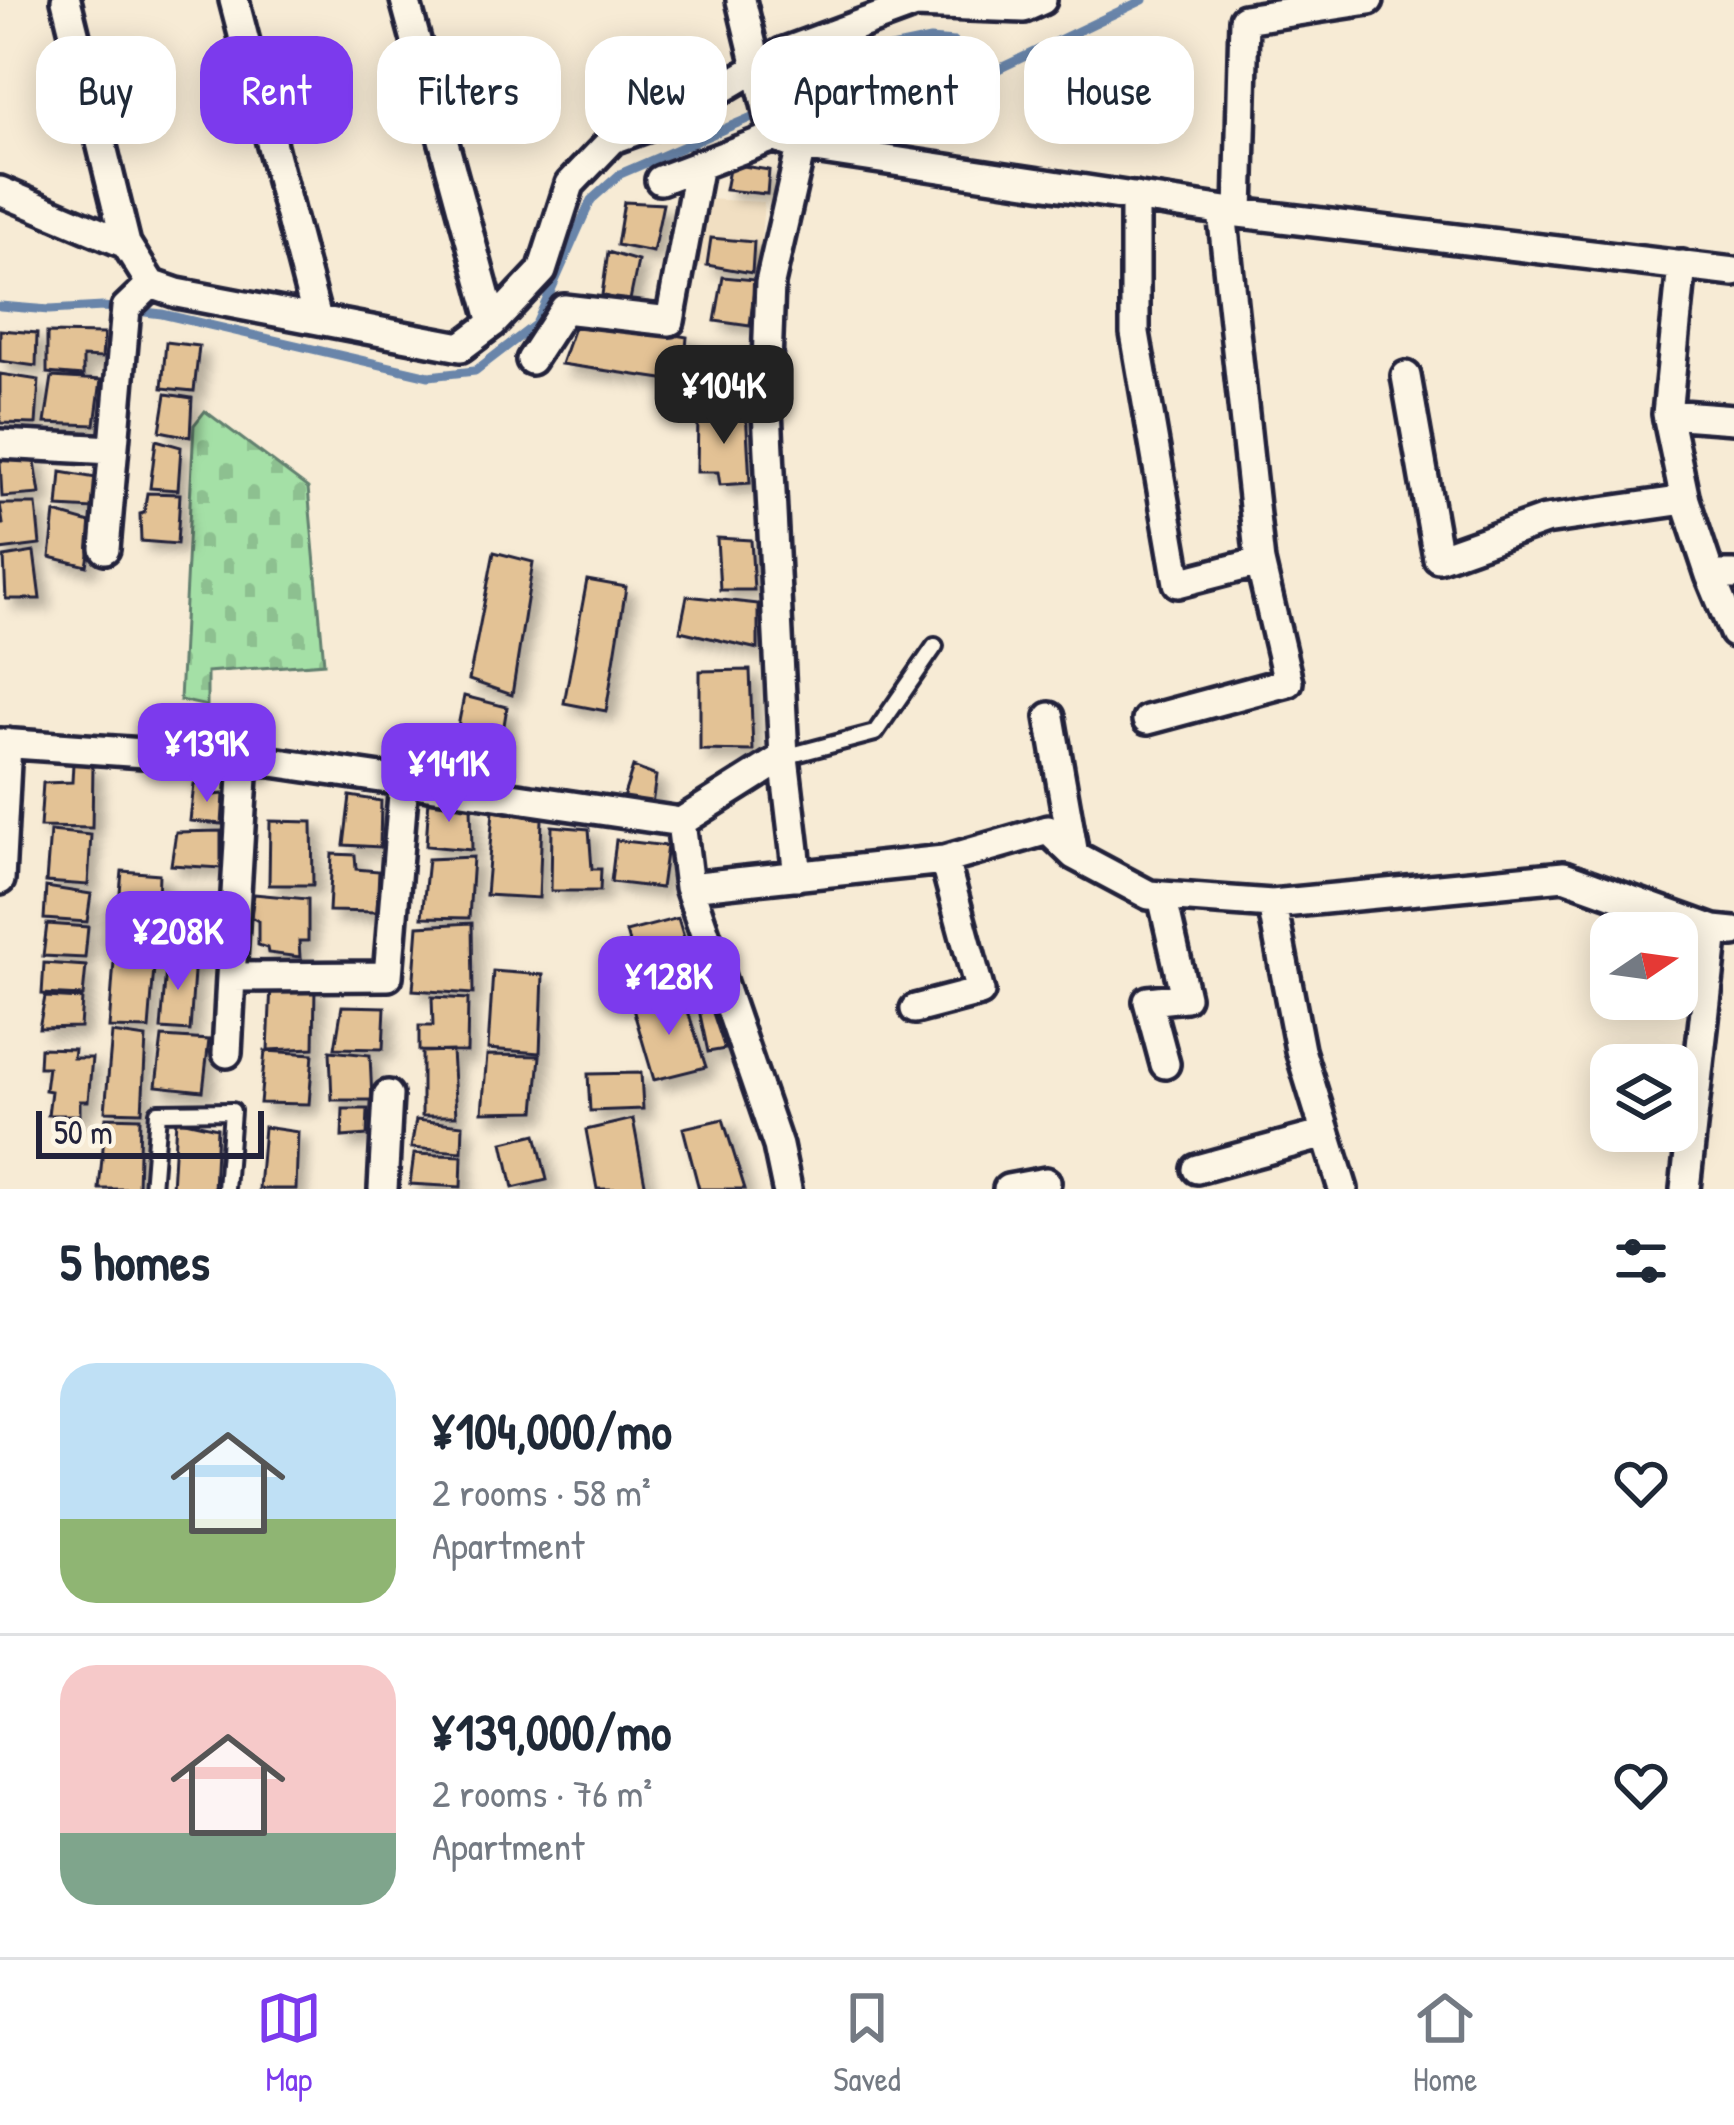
<!DOCTYPE html>
<meta charset="utf-8">
<style>
body{margin:0;font-family:"Patrick Hand",sans-serif;background:#f2f2f3;color:#1f2937;height:100vh;display:flex;flex-direction:column;font-size:45px;white-space:nowrap}
*{box-sizing:border-box;margin:0}
p{font-size:39px;color:#747a83}
.icon{flex:none;width:66px;height:66px;fill:none;stroke:currentColor;stroke-width:2;stroke-linecap:round;stroke-linejoin:round}
.map{position:relative;height:1189px;overflow:hidden}
.panel{display:flex;flex-direction:column;background:#fff;flex:1}
.panel>*{flex:none}
.banner{position:absolute;left:36px;top:36px;width:1662px;height:108px;display:flex;gap:24px}
.needle{width:78px;rotate:77deg}
.tools{position:absolute;left:1590px;top:912px;display:grid;gap:24px}
.tools a{display:grid;place-items:center;width:108px;height:108px;border-radius:24px;background:#fff;box-shadow:0 6px 30px #0003;font-size:60px}
.scale{position:absolute;left:36px;bottom:30px;width:228px;box-sizing:border-box;padding-left:12px;border:6px solid #22223b;border-top:0;font-size:33px;line-height:42px;white-space:nowrap;color:#22223b;-webkit-text-stroke:9px #fcf5e5;paint-order:stroke}
.price{position:absolute;translate:-50% -102px;padding:0 27px;border-radius:24px;background:#7c3aed;color:#fff;font-size:39px;line-height:78px;filter:drop-shadow(0 3px 6px #0008)}
.price::after{content:'';position:absolute;left:50%;top:72px;width:36px;height:27px;margin-left:-18px;background:inherit;clip-path:polygon(0 0,100% 0,50% 100%)}
.price.selected{background:#222;color:#fff}
ul{padding:0;list-style:none}
li{display:flex;align-items:center;gap:36px;height:300px;padding:0 60px}
li+li{border-top:3px solid #e0e1e3}
li span{display:grid;place-items:center;flex:none;width:336px;height:240px;border-radius:36px;color:#555}
li>.icon{margin-inline-start:auto}
span .icon{width:144px;height:144px;fill:#fffc;stroke-width:1}
li b{font-size:51px}
h2{display:flex;justify-content:space-between;align-items:center;height:144px;padding:0 60px;font-size:51px}
.tag{padding:0 42px;border-radius:36px;background:#fff;box-shadow:0 6px 30px #0003;font-size:42px;line-height:108px}
.tag.selected{background:#7c3aed;color:#fff}
.dock{display:flex;justify-content:space-around;align-items:center;height:168px;border-top:3px solid #e0e1e3;background:#fff;font-size:33px;color:#747a83}
.dock a{display:grid;justify-items:center;gap:6px}
.dock .selected{color:#7c3aed}
.map>svg:first-child{display:block}
.built{fill:#f1dfc2}
.cemetery{fill:url(#cemetery-stones);stroke:#638170;stroke-width:3}
.lines{fill:none;stroke-linecap:round;stroke-linejoin:round}
.stream{stroke:#6985aa;stroke-width:9}
.building{fill:#e3c295;stroke:#22223b;stroke-width:3;filter:url(#shadow)}
.service-casing{stroke:#22223b;stroke-width:22}
.minor-casing{stroke:#22223b;stroke-width:36}
.service{stroke:#fcf5e5;stroke-width:14}
.minor{stroke:#fcf5e5;stroke-width:27}
</style>
<div class="map">
<svg width="1734" height="1189" viewBox="0 0 1734 1189">
<defs>
<pattern id="cemetery-stones" width="16" height="16" patternUnits="userSpaceOnUse" patternTransform="scale(3)"><rect width="16" height="16" fill="#a4e0a6"/><path d="M2 7V4a2 2 0 0 1 4 0v3zM10 15v-3a2 2 0 0 1 4 0v3z" fill="#8dc090"/></pattern>
<filter id="shadow"><feDropShadow dx="9" dy="9" stdDeviation="6" flood-color="#0004"/></filter>
</defs>
<rect width="100%" height="100%" fill="#f7ebd5"/>
<filter id="ink" filterUnits="userSpaceOnUse"><feTurbulence type="fractalNoise" baseFrequency=".00833" numOctaves="2"/><feDisplacementMap in="SourceGraphic" scale="24" xChannelSelector="R" yChannelSelector="G"/><feConvolveMatrix kernelMatrix="1 2 1 2 8 2 1 2 1" color-interpolation-filters="sRGB"/></filter>
<g filter="url(#ink)">
<!-- built -->
<path class="built" d="M706,199l58,3 -6,72 -61,-9z"/>
<!-- cemetery -->
<path class="cemetery" d="M205,411l103,77 16,175 -117,9v34l-27,-6 14,-275z"/>
<g class="lines">
<!-- stream -->
<path class="stream" d="M0,306l49,4 54,-3 59,7 267,62 46,-5 61,-47 55,-124 29,-26 169,-73 36,-32 47,-17 58,-12 24,2 34,32 155,-74"/>
</g>
<!-- building -->
<path class="building" d="M730,164l39,6 -2,24 -42,-4z
M624,202l39,2 -10,48 -36,-7z
M711,238l43,4 -2,31 -45,-8z
M608,252l30,9 -9,44 -27,-10z
M723,277l32,3 -5,46 -35,-5z
M577,319l110,18 -4,45 -122,-18z
M0,330l37,3 -1,33 -36,-5z
M47,333l57,1 -2,24 -19,-1v19l-36,-3z
M166,342l33,4 -5,45 -32,-3z
M0,374l39,6 -3,44 -36,-1z
M52,377l49,3 -6,45 -50,-2z
M166,394l26,4 -2,39 -30,-6z
M746,411l4,72 -30,2 -2,-13h-21l1,-56z
M156,440l25,7 -3,43 -28,-2z
M34,456l6,38 -38,3 -2,-36z
M61,472l35,6 -2,31 -36,-2z
M147,493l33,1 -3,50 -36,-3 -1,-27 4,-1z
M0,504h36l4,41 -40,5v-25l3,-1z
M55,513l39,11 -7,42 -37,-9z
M717,538l34,2 3,50h-34z
M34,552l6,47h-34l-2,-42z
M494,552l39,10 -21,133 -43,-15z
M587,580l39,7 -20,124 -42,-8z
M687,596l71,8v45l-78,-18z
M750,670l3,81 -53,-1v-79z
M464,696l43,11 -11,66 -45,-11z
M73,763l20,3 -1,62 -52,-1 3,-44 29,-1z
M633,767l23,9 -4,29 -29,-7z
M194,784l19,1v10l11,-1 -2,30 -32,-3z
M350,796l31,5 -1,46 -36,-2z
M429,798l42,6 1,46 -46,-4z
M493,811l49,8 -3,79 -53,-3z
M270,821l42,1 1,63h-44z
M552,826l37,3 3,40h9l-1,22h-49z
M50,831l41,4 -3,50 -42,-3z
M221,831v37l-50,-3 5,-33z
M616,840l51,6 -6,42 -50,-6z
M332,854l23,1 1,14 23,2 -2,41 -48,-1z
M473,857l-4,61 -47,-1 6,-58z
M122,871l37,3 -3,74 -41,-2z
M46,887l45,7 -4,28 -43,-3z
M167,893l50,5 -3,34 -52,-3z
M254,894l54,5v42h-9l1,16 -32,-4 -1,-5 -9,-3v-24l-7,-4z
M678,918l17,56 -54,13 -15,-55z
M472,923l1,71 -60,-4 5,-64z
M47,924l41,3 -3,31 -42,-2z
M115,948l40,7 -6,74 -40,-1z
M167,956l28,1 -5,74 -29,-2z
M44,963l42,3 -3,30 -41,-2z
M493,971l50,4 -3,78 -52,-4z
M271,985l44,2 -1,61 -46,2z
M683,996l23,71 -52,13 -21,-71z
M45,997l37,2 -2,28 -41,1z
M432,997l36,2 -1,53 -48,-1v-25h14z
M710,1004l15,45 -17,3 -10,-47z
M342,1006l43,1 -2,42 -48,-1z
M112,1033l34,5 -4,74 -37,-1z
M162,1037l47,3 -6,51 -47,-5z
M40,1048l34,1 -1,9h19l-4,43h-8v14h-32l3,-24 -6,-1 3,-23h-9z
M265,1051l48,3 -4,50 -49,-1z
M330,1051l40,4 2,45h-40z
M452,1051l4,65h-34v-64z
M487,1055l53,1 -5,55 -53,1z
M641,1073l2,36 -53,2 -2,-37z
M343,1109h25l-1,26 -25,2z
M106,1117l34,1 -2,71h-39z
M176,1119l41,9 -3,61h-42z
M633,1119l13,70h-49l-11,-59z
M723,1119l22,70h-46l-16,-61z
M416,1120l47,5 -1,27 -51,-4z
M264,1127l34,5 -2,57h-37z
M536,1134l11,46 -34,8 -10,-46z
M414,1154l48,2 -1,31 -51,-3z"/>
<g class="lines">
<defs>
<path id="service" d="M784,757l91,-24 60,-87
M152,1189l6,-77 74,-1 -6,78"/>
<path id="minor" d="M66,0l60,244 25,40 26,9 284,54 32,-24 49,-52 28,-87 43,-45 61,-22 108,-64 133,-49 109,4 18,-8
M234,0l83,319
M405,0l88,323
M741,0l33,137 27,10 -31,136 -4,107 18,367 -103,65 8,65 89,259 9,43
M801,147l438,66 495,59
M660,180l114,-43
M0,191l126,53
M1135,197v136l43,250 82,-21
M1239,213l5,-194 125,-19
M1682,265l-15,149 67,5
M531,360l33,-51 106,12 29,-157
M1406,376l32,182 107,-38 140,-20
M1667,414l18,86 25,75
M0,444l113,6
M105,549l21,-241 25,-24
M1734,575h-24l24,58
M1050,717l24,138
M1147,720l141,-38 -28,-120 -38,-351
M0,743l272,19 409,60
M784,757l14,119
M244,760l-13,217 157,-1 16,-194
M0,880l7,-137
M689,887l255,-27 104,-30 26,25 75,40 123,9 292,-28 150,54
M1162,896l23,101 -37,4 17,63
M1272,904l28,146 43,139
M915,1009l65,-17 -36,-132
M227,1053l4,-76
M1197,1169l128,-35
M383,1189l5,-94
M1008,1189l38,-7
M1685,1189l29,-259 20,2"/>
</defs>
<!-- service casing -->
<use href="#service" class="service-casing"/>
<!-- minor casing -->
<use href="#minor" class="minor-casing"/>
<!-- service -->
<use href="#service" class="service"/>
<!-- minor -->
<use href="#minor" class="minor"/>
</g>
</g>
</svg>
<div class="tools">
<a><svg class="needle" viewBox="-14 -14 28 28"><path d="M0-13l5 13h-10z" fill="#e53935"/><path d="M0 13l5-13h-10z" fill="#747a83"/></svg></a>
<a><svg class="icon" aria-label="layers" viewBox="0 0 24 24"><path d="M12 4l9 5-9 5-9-5zM3 14l9 5 9-5"/></svg></a>
</div>
<div class="scale">50 m</div>
<b class="price selected" style="left:724px;top:447px">¥104K</b>
<b class="price" style="left:207px;top:805px">¥139K</b>
<b class="price" style="left:449px;top:825px">¥141K</b>
<b class="price" style="left:178px;top:993px">¥208K</b>
<b class="price" style="left:669px;top:1038px">¥128K</b>
<div class="banner">
<a class="tag">Buy</a>
<a class="tag selected">Rent</a>
<a class="tag">Filters</a>
<a class="tag">New</a>
<a class="tag">Apartment</a>
<a class="tag">House</a>
</div>
</div>
<section class="panel">
<h2>5 homes<svg class="icon" aria-label="filters" viewBox="0 0 24 24"><path d="M4 7h16M4 17h16"/><circle cx="9" cy="7" r="2"/><circle cx="15" cy="17" r="2"/></svg></h2>
<ul>
<li><span style="background:linear-gradient(#bfe0f5 65%,#8fb573 0)"><svg class="icon" aria-label="home" viewBox="0 0 24 24"><path d="M3 11l9-7 9 7M6 9v11h12V9"/></svg></span><div><b>¥104,000/mo</b><p>2 rooms · 58 m²</p><p>Apartment</p></div><svg class="icon" aria-label="heart" viewBox="0 0 24 24"><path d="M12 20l-8-8c-3-5 5-10 8-4 3-6 11-1 8 4z"/></svg></li>
<li><span style="background:linear-gradient(#f6c9c9 70%,#7fa58c 0)"><svg class="icon" aria-label="home" viewBox="0 0 24 24"><path d="M3 11l9-7 9 7M6 9v11h12V9"/></svg></span><div><b>¥139,000/mo</b><p>2 rooms · 76 m²</p><p>Apartment</p></div><svg class="icon" aria-label="heart" viewBox="0 0 24 24"><path d="M12 20l-8-8c-3-5 5-10 8-4 3-6 11-1 8 4z"/></svg></li>
</ul>
</section>
<nav class="dock">
<a class="selected"><svg class="icon" aria-label="map" viewBox="0 0 24 24"><path d="M3 6l6-2 6 2 6-2v14l-6 2-6-2-6 2zM9 4v14M15 6v14"/></svg>Map</a>
<a><svg class="icon" aria-label="saved" viewBox="0 0 24 24"><path d="M7 4h10v16l-5-4-5 4z"/></svg>Saved</a>
<a><svg class="icon" aria-label="home" viewBox="0 0 24 24"><path d="M3 11l9-7 9 7M6 9v11h12V9"/></svg>Home</a>
</nav>
